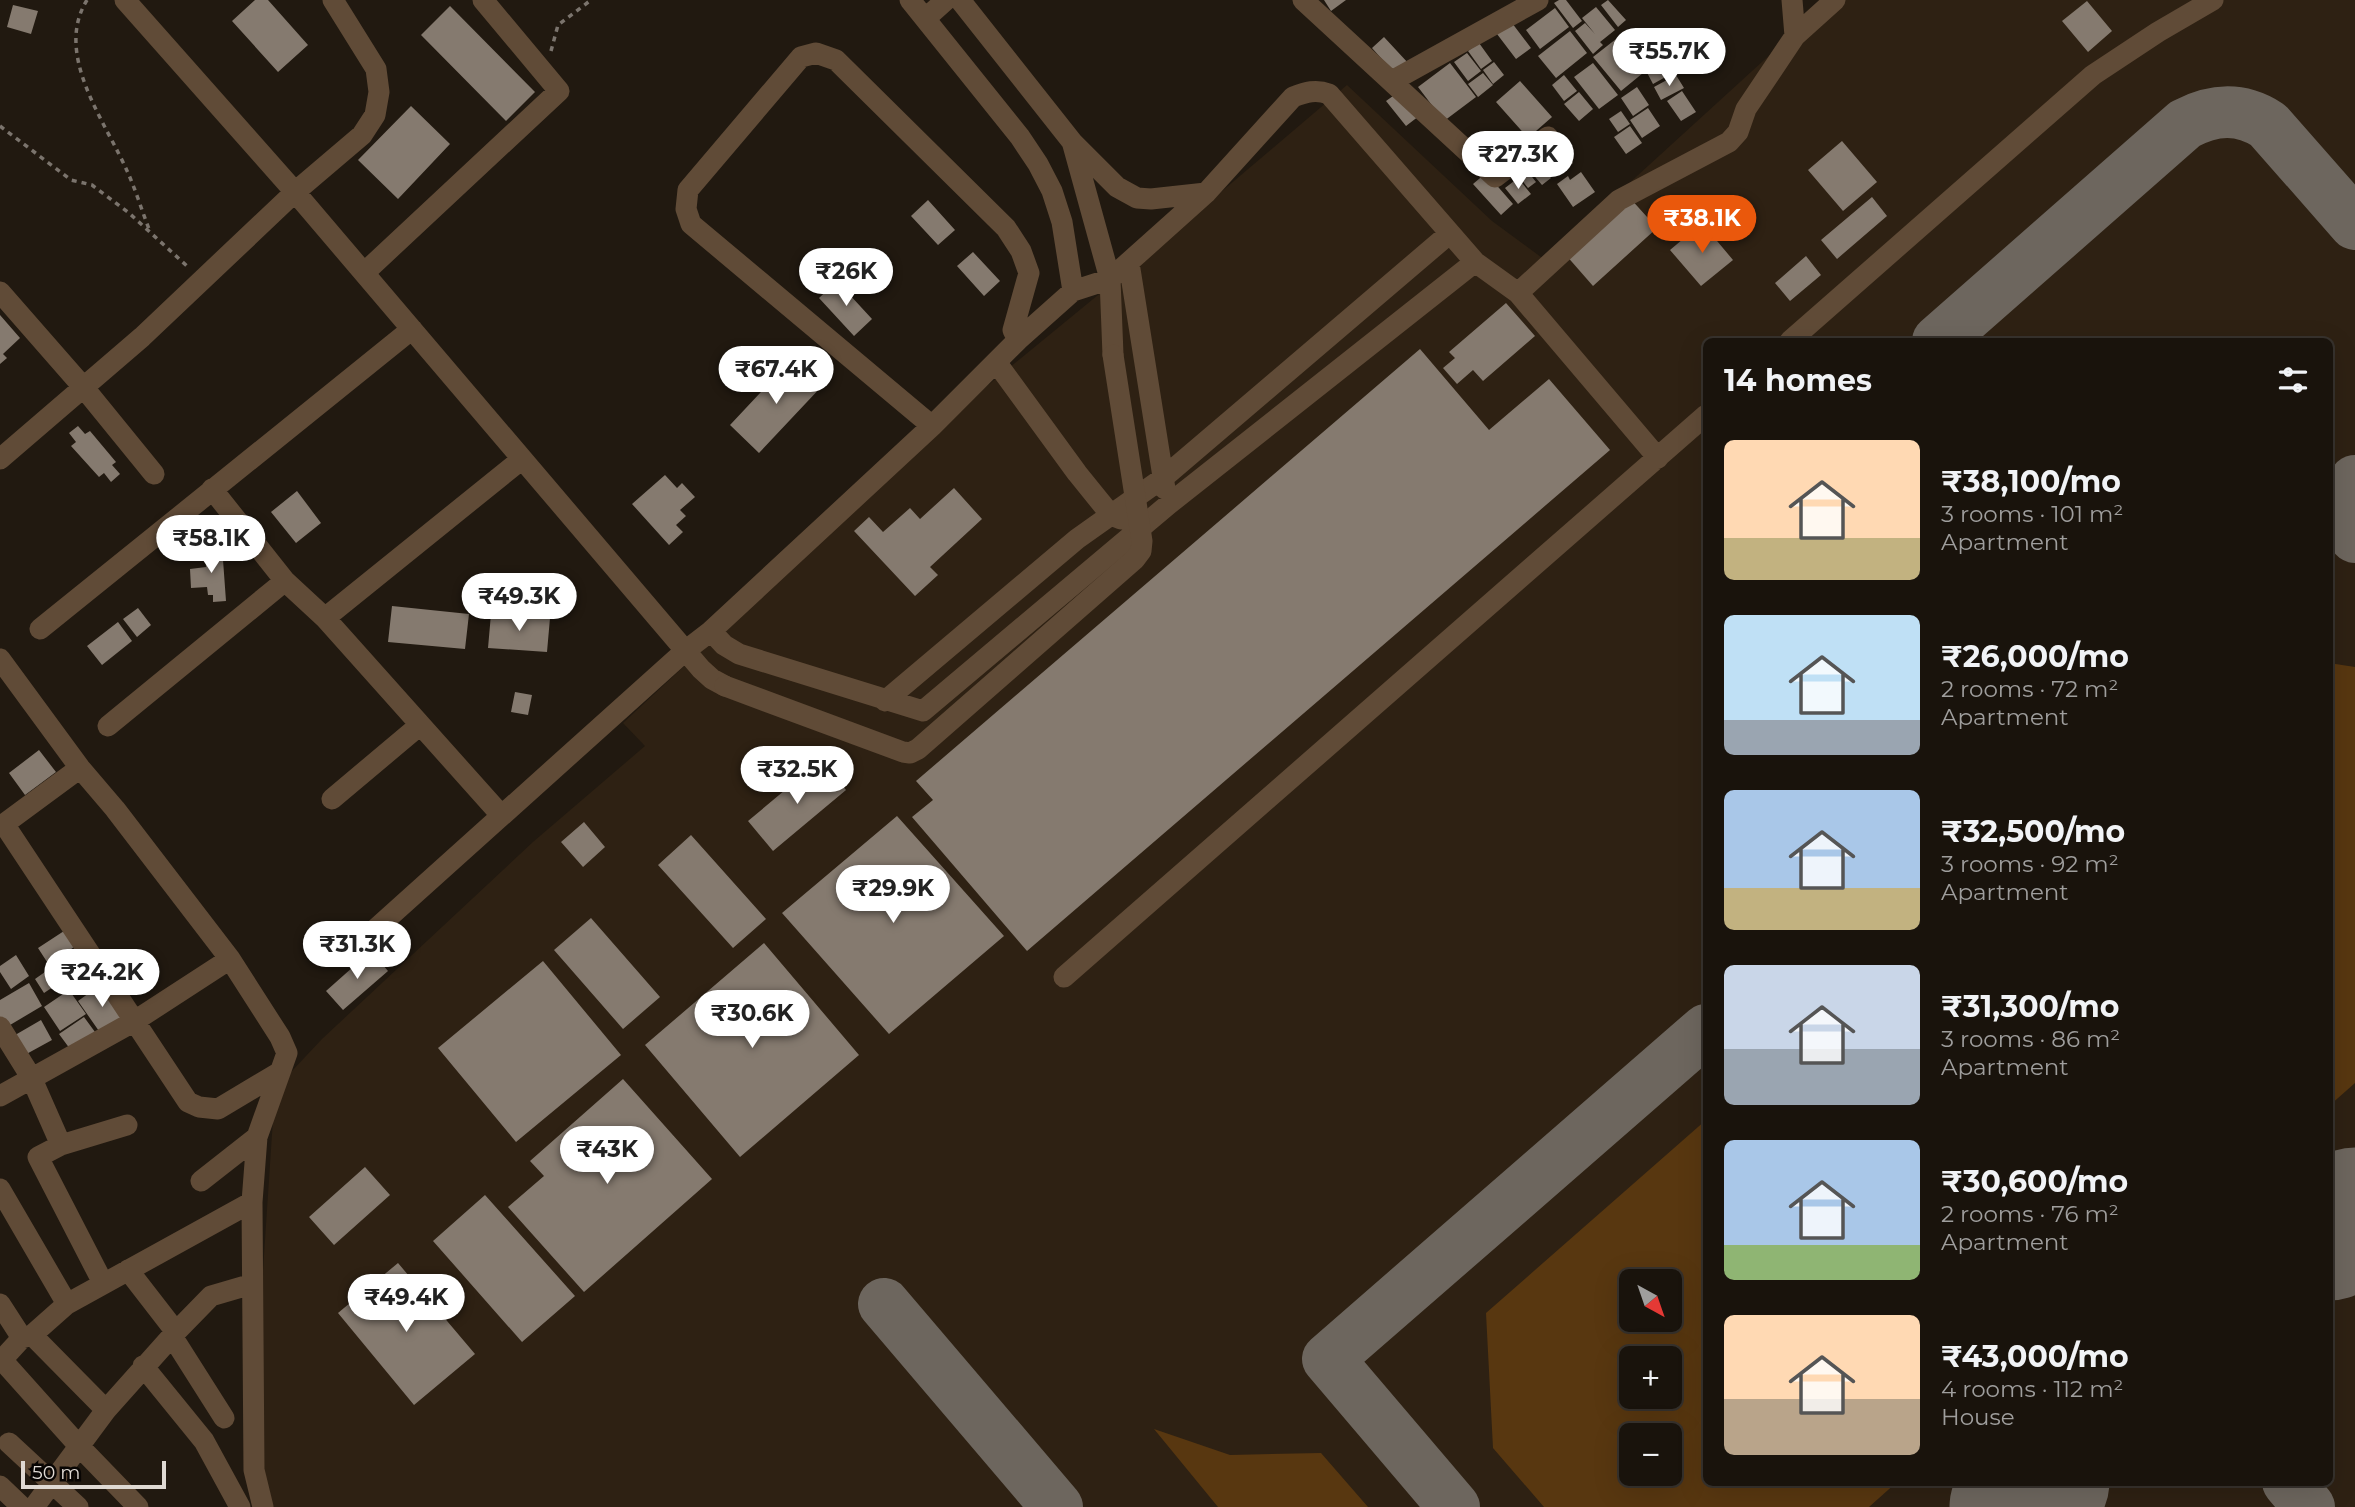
<!DOCTYPE html>
<meta charset="utf-8">
<style>
body{margin:0;font-family:Montserrat,sans-serif;background:#221c15;color:#f1f3f6;height:100vh;display:flex;flex-direction:column;font-size:26px;white-space:nowrap}
*{box-sizing:border-box;margin:0}
p{font-size:23px;color:#9f9e9d}
.icon{flex:none;width:38px;height:38px;fill:none;stroke:currentColor;stroke-width:2;stroke-linecap:round;stroke-linejoin:round}
.map{position:relative;flex:1;overflow:hidden}
.panel{position:absolute;left:1703px;top:338px;width:630px;height:1148px;display:flex;flex-direction:column;background:#19130c;border-radius:10px;box-shadow:0 7px 28px #0002,0 0 0 2px #37322d}
.panel>*{flex:none}
.needle{width:46px;rotate:140deg}
.fabs{position:absolute;left:1619px;top:1269px;display:grid;gap:14px}
.fabs a{display:grid;place-items:center;width:63px;height:63px;border-radius:10px;background:#19130c;box-shadow:0 7px 28px #0002,0 0 0 2px #37322d;font-size:35px}
.scale{position:absolute;left:21px;bottom:18px;width:145px;box-sizing:border-box;padding-left:7px;border:4px solid #dfd9d3;border-top:0;font-size:19px;line-height:24px;white-space:nowrap;color:#dfd9d3;-webkit-text-stroke:5px #080503;paint-order:stroke}
.price{position:absolute;translate:-50% -60px;padding:0 16px;border-radius:24px;background:#fff;color:#222;font-size:23px;line-height:46px;filter:drop-shadow(0 2px 4px #0008)}
.price::after{content:'';position:absolute;left:50%;top:42px;width:21px;height:16px;margin-left:-10px;background:inherit;clip-path:polygon(0 0,100% 0,50% 100%)}
.price.active{background:#ea580c;color:#fff}
ul{padding:0;list-style:none}
li{display:flex;align-items:center;gap:21px;height:175px;padding:0 21px}
li span{display:grid;place-items:center;flex:none;width:196px;height:140px;border-radius:10px;color:#555}
li>.icon{margin-inline-start:auto}
span .icon{width:84px;height:84px;fill:#fffc;stroke-width:1}
li b{font-size:30px}
h2{display:flex;justify-content:space-between;align-items:center;height:84px;padding:0 21px;font-size:30px}
.map>svg:first-child{display:block}
.built{fill:#2e2113;fill-rule:evenodd}
.green{fill:#583710;fill-rule:evenodd}
.lines{fill:none;stroke-linecap:round;stroke-linejoin:round}
.taxiway{stroke:#6d665e;stroke-width:52}
.runway{stroke:#6d665e;stroke-width:131}
.building{fill:#857a6f}
.path{stroke:#7b746d;stroke-width:3.5;stroke-dasharray:5 5;stroke-linecap:butt}
.minor{stroke:#604b37;stroke-width:21}
.minor-bridge{stroke:#604b37;stroke-width:21}
</style>
<div class="map">
<svg width="2355" height="1507" viewBox="0 0 2355 1507">
<rect width="100%" height="100%" fill="#211910"/>
<!-- built -->
<path class="built" d="M1830,0h525v1507h-2087l-5,-33 -6,-113 18,-272 47,-50 211,-197 112,-96 -22,-23 348,-324 177,-145 199,-169 145,136 53,39zM1706,341h623v1141h-623zM1631,1281h39v39h-39zM1631,1358h39v38h-39zM1631,1435h39v39h-39z"/>
<!-- green -->
<path class="green" d="M2329,663l26,4v416l-26,23z
M1706,1120v362h191l-28,25h-325l-51,-59 -7,-135zM1670,1281v39h-39v-39zM1631,1358h39v38h-39zM1631,1435h39v39h-39z
M1154,1429l76,26 91,-2 47,54h-150z"/>
<g class="lines">
<!-- taxiway -->
<path class="taxiway" d="M1938,341l247,-217c29,-15 55,-17 83,1l87,99
M2355,481l-5,21 5,35
M884,1304l173,203
M2288,1482l21,25
M1454,1507l-126,-148 378,-329"/>
<!-- runway -->
<path class="runway" d="M2329,1235l26,-22
M2015,1507l29,-25"/>
</g>
<!-- building -->
<path class="building" d="M255,0h13l40,45 -30,27 -46,-51z
M1324,0h22l-15,11z
M1559,0h7l16,21 -9,7 -19,-25z
M1608,0l18,20 -8,7 -17,-22z
M2087,1l25,30 -24,21 -26,-31z
M13,5l25,6 -7,23 -24,-7z
M450,6l85,86 -29,29 -85,-86z
M1596,7l19,23 -15,12 3,3 -10,9 -18,-23 10,-8 10,11 -13,-16z
M1555,8l14,19 -29,22 -14,-19z
M1512,23l19,25 -15,11 -19,-25z
M1570,31l17,22 -31,25 -18,-22z
M1384,37l25,27 -13,11 -24,-27z
M1616,39l27,34 -22,18 -28,-34z
M1479,43l13,18 -11,8 -13,-18z
M1668,52l10,18 -25,14 -10,-19z
M1467,53l14,18 -13,10 -14,-19z
M1494,62l10,13 -11,9 -10,-14z
M1450,63l26,34 -32,24 -26,-34z
M1593,63l25,32 -19,14 -25,-32z
M1483,73l10,12 -15,12 -10,-13z
M1564,75l13,16 -13,10 -12,-16z
M1676,75l8,13 -23,12 -7,-13z
M1520,81l32,36 -24,21 -32,-36z
M1637,87l12,18 -16,11 -12,-18z
M1400,91l19,25 -13,10 -20,-25z
M1682,91l14,21 -15,9 -14,-20z
M1579,92l14,17 -14,12 -15,-17z
M411,106l39,38 -52,55 -40,-39z
M1648,108l12,18 -18,12 -12,-18z
M1621,111l9,13 -12,8 -9,-13z
M1630,126l12,17 -16,11 -12,-17z
M1842,141l35,41 -34,29 -35,-41z
M1560,146l13,17 -8,7 -14,-17z
M1548,154l12,15 -7,6 -12,-15z
M1534,157l17,21 -9,7 -17,-20z
M1525,168l11,14 -8,6 -11,-14z
M1581,172l14,20 -22,15 -16,-23 11,-8 2,4z
M1486,173l27,31 -12,11 -28,-31z
M1518,178l13,16 -13,10 -13,-16z
M1629,197l28,31 -64,58 -28,-32z
M1872,197l15,19 -50,43 -16,-19z
M928,200l27,30 -17,15 -27,-29z
M1702,223l31,37 -32,26 -31,-36z
M973,252l27,29 -16,15 -27,-30z
M1806,256l15,19 -31,26 -15,-18z
M837,281l35,38 -18,17 -35,-38z
M1506,303l29,33 -52,45 -10,-11 -16,14 -14,-16 12,-10 -6,-6z
M0,315l20,23 -17,16 4,4 -7,6z
M1420,349l69,81 60,-51 61,71 -583,501 -115,-134 21,-17 -17,-19z
M793,358l29,28 -63,67 -29,-28z
M78,426l7,8 5,-3 26,31 -4,3 8,9 -9,8 -7,-9 -5,4 -28,-31 5,-4 -7,-9z
M665,475l12,13 5,-5 13,14 -15,13 6,6 -10,9 7,7 -14,13 -37,-41z
M954,488l28,31 -52,48 8,8 -23,21 -61,-65 15,-14 14,15 27,-24 10,11z
M297,491l24,32 -25,20 -25,-31z
M222,546l4,55 -13,1v-7h-5l-1,-8 -16,1 -1,-19 16,-2 -1,-19z
M492,584l56,2 -1,23 -56,-3z
M392,606l77,8 -4,35 -77,-7z
M138,608l13,17 -14,12 -14,-18z
M491,614l59,4 -3,34 -59,-4z
M118,622l14,19 -30,24 -15,-19z
M515,692l17,3 -4,20 -17,-3z
M39,750l17,22 -31,23 -16,-22z
M821,760l25,30 -73,61 -25,-30z
M897,816l107,120 -115,98 -107,-121z
M584,822l21,25 -22,20 -22,-25z
M691,835l75,84 -33,29 -75,-83z
M591,918l69,79 -37,32 -69,-79z
M64,931l10,16 -25,18 -11,-17z
M764,943l95,112 -119,102 -95,-112z
M83,949l12,19 -28,19 -13,-19z
M371,951l17,20 -45,39 -17,-19z
M16,955l13,21 -18,13 -11,-17v-6z
M543,961l78,94 -105,87 -78,-94z
M52,967l10,14 -18,12 -9,-14z
M29,983l13,23 -37,22 -5,-9v-19z
M103,983l24,33 -26,18 -23,-33z
M69,990l17,24 -26,17 -16,-24z
M84,1017l11,15 -25,17 -11,-15z
M41,1020l11,20 -31,17 -11,-19z
M623,1079l89,100 -128,113 -76,-85 36,-31 -14,-15z
M365,1167l25,28 -56,50 -25,-28z
M485,1195l90,101 -53,46 -89,-101z
M398,1263l77,91 -61,51 -76,-92z"/>
<g class="lines">
<!-- path -->
<path class="path" d="M87,0c-34,55 19,122 41,173 8,18 14,38 21,56
M551,51l7,-26 33,-25
M0,126l71,54 21,5 37,28 59,54"/>
<!-- minor -->
<path class="minor" d="M125,0l170,192 406,477 11,10 13,7
M910,0l110,137 18,27 14,27 10,31 11,69
M960,0l113,143 44,44 20,11 14,1 55,-6
M1303,0l192,177 53,-40
M1792,0l3,36 40,-36
M926,18l20,-18
M1392,81l146,-81
M1073,145l37,134 3,76
M1475,262l43,31 140,165
M1129,263l36,226
M364,273l195,-182 -76,-91
M0,292l84,96 70,86
M1518,293l101,-93 110,-58 9,-10 8,-23 49,-73
M1790,341l303,-266 65,-43 55,-32
M996,362l81,111 34,42 10,4 4,-1
M932,426l-241,-202 -5,-15 2,-19 113,-133 15,-4 20,7 170,168 15,23 8,22 -16,57 5,10
M0,459l142,-122 153,-145 67,-57 13,-20 4,-23 -3,-23 -43,-69
M212,489l73,92 40,37 176,197
M325,618l197,-159
M40,629l372,-300
M0,659l80,109 35,41 115,150 50,78 7,16 -30,84 -5,65 2,268 9,37
M885,701l192,-162 86,-61 286,-244
M108,726l177,-145
M80,768l-76,56 184,278 11,5 19,2 62,-37
M332,799l88,-74
M370,934l315,-283 26,-20 221,-205 86,-86 55,-49 37,-12 96,-86 87,-96c13,-5 23,-8 36,-3l146,168 -306,242 -246,207 -184,-57 -15,-9 -13,-14
M1064,977l642,-562
M0,1027l31,50 30,68 66,-20
M0,1096l133,-74 97,-63
M61,1145l-23,12 65,126
M201,1181l56,-44
M0,1189l67,115
M128,1270l48,62
M0,1304l22,34
M32,1335l74,75
M172,1336l52,82
M2,1360l77,86 59,61
M0,1362l22,-24 10,-3 35,-31 185,-102
M143,1366l61,75 36,66
M9,1443l69,64
M0,1486l22,21
M34,1507l72,-97 66,-74 39,-40 41,-12"/>
<!-- minor-bridge -->
<path class="minor-bridge" d="M725,686l178,66 7,1 8,-4 217,-190 6,-8 1,-10 -29,-186"/>
</g>
</svg>
<div class="fabs">
<a><svg class="needle" viewBox="-14 -14 28 28"><path d="M0-13l5 13h-10z" fill="#e53935"/><path d="M0 13l5-13h-10z" fill="#9f9e9d"/></svg></a>
<a>+</a>
<a>−</a>
</div>
<div class="scale">50 m</div>
<b class="price" style="left:1669px;top:88px">₹55.7K</b>
<b class="price" style="left:1518px;top:191px">₹27.3K</b>
<b class="price active" style="left:1702px;top:255px">₹38.1K</b>
<b class="price" style="left:846px;top:308px">₹26K</b>
<b class="price" style="left:776px;top:406px">₹67.4K</b>
<b class="price" style="left:211px;top:575px">₹58.1K</b>
<b class="price" style="left:519px;top:633px">₹49.3K</b>
<b class="price" style="left:797px;top:806px">₹32.5K</b>
<b class="price" style="left:893px;top:925px">₹29.9K</b>
<b class="price" style="left:357px;top:981px">₹31.3K</b>
<b class="price" style="left:102px;top:1009px">₹24.2K</b>
<b class="price" style="left:752px;top:1050px">₹30.6K</b>
<b class="price" style="left:607px;top:1186px">₹43K</b>
<b class="price" style="left:406px;top:1334px">₹49.4K</b>
<section class="panel">
<h2>14 homes<svg class="icon" aria-label="filters" viewBox="0 0 24 24"><path d="M4 7h16M4 17h16"/><circle cx="9" cy="7" r="2"/><circle cx="15" cy="17" r="2"/></svg></h2>
<ul>
<li><span style="background:linear-gradient(#ffd9b3 70%,#c2b280 0)"><svg class="icon" aria-label="home" viewBox="0 0 24 24"><path d="M3 11l9-7 9 7M6 9v11h12V9"/></svg></span><div><b>₹38,100/mo</b><p>3 rooms · 101 m²</p><p>Apartment</p></div></li>
<li><span style="background:linear-gradient(#bfe0f5 75%,#9aa5b1 0)"><svg class="icon" aria-label="home" viewBox="0 0 24 24"><path d="M3 11l9-7 9 7M6 9v11h12V9"/></svg></span><div><b>₹26,000/mo</b><p>2 rooms · 72 m²</p><p>Apartment</p></div></li>
<li><span style="background:linear-gradient(#a9c7e8 70%,#c2b280 0)"><svg class="icon" aria-label="home" viewBox="0 0 24 24"><path d="M3 11l9-7 9 7M6 9v11h12V9"/></svg></span><div><b>₹32,500/mo</b><p>3 rooms · 92 m²</p><p>Apartment</p></div></li>
<li><span style="background:linear-gradient(#c9d6e8 60%,#9aa5b1 0)"><svg class="icon" aria-label="home" viewBox="0 0 24 24"><path d="M3 11l9-7 9 7M6 9v11h12V9"/></svg></span><div><b>₹31,300/mo</b><p>3 rooms · 86 m²</p><p>Apartment</p></div></li>
<li><span style="background:linear-gradient(#a9c7e8 75%,#8fb573 0)"><svg class="icon" aria-label="home" viewBox="0 0 24 24"><path d="M3 11l9-7 9 7M6 9v11h12V9"/></svg></span><div><b>₹30,600/mo</b><p>2 rooms · 76 m²</p><p>Apartment</p></div></li>
<li><span style="background:linear-gradient(#ffd9b3 60%,#b9a48a 0)"><svg class="icon" aria-label="home" viewBox="0 0 24 24"><path d="M3 11l9-7 9 7M6 9v11h12V9"/></svg></span><div><b>₹43,000/mo</b><p>4 rooms · 112 m²</p><p>House</p></div></li>
</ul>
</section>
</div>
